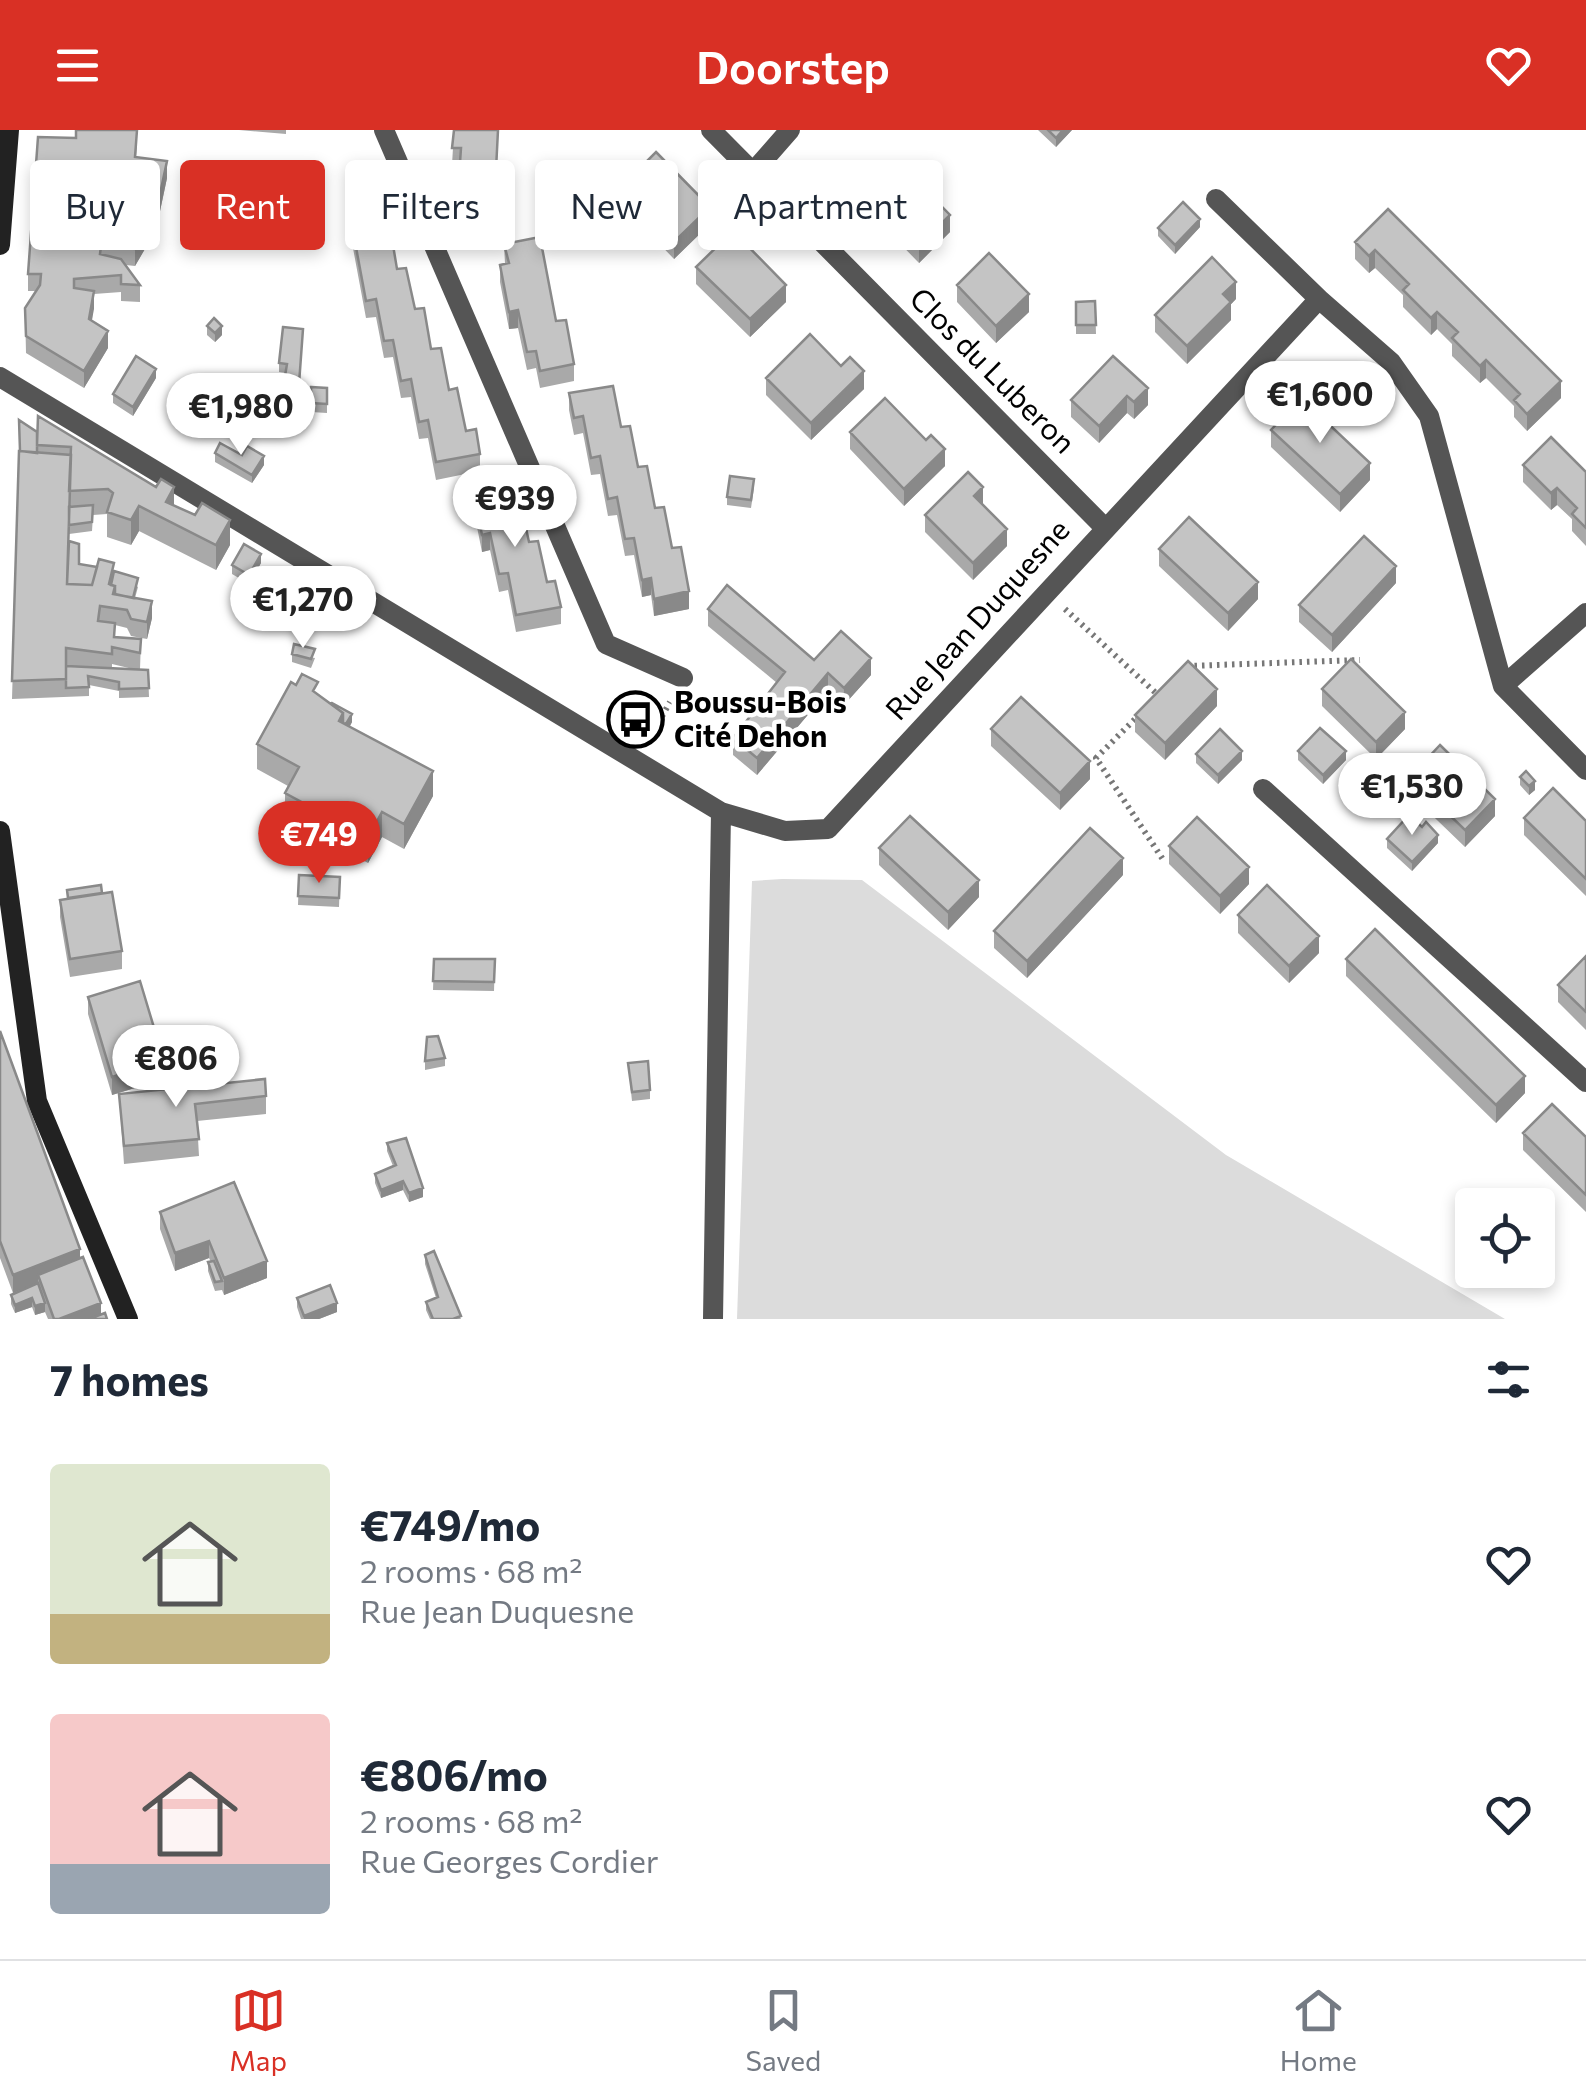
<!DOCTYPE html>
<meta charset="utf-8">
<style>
body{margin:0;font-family:Commissioner,sans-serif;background:#f6f6f7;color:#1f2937;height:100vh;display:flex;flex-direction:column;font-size:38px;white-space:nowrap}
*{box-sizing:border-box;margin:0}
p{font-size:32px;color:#747a83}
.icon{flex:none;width:55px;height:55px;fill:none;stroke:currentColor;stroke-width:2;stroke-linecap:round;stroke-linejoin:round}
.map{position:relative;height:1189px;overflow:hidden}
.sheet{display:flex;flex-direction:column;background:#fff;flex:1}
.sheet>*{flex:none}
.hud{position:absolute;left:30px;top:30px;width:1000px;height:90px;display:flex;gap:20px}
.tools{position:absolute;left:1455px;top:1058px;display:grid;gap:20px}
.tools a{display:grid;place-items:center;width:100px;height:100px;border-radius:10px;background:#fff;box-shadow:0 5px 15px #0003;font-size:50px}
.price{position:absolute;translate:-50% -85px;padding:0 22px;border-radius:35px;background:#fff;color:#222;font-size:32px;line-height:65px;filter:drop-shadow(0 2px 5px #0008)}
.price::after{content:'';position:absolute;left:50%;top:60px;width:30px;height:22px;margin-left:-15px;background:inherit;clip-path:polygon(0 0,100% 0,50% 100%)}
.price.selected{background:#d93025;color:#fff}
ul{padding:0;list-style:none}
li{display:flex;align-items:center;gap:30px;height:250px;padding:0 50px}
li span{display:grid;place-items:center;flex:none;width:280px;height:200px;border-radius:10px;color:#555}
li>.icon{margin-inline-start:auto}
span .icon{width:120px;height:120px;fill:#fffc;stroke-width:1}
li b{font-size:42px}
h2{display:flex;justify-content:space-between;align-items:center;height:120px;padding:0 50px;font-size:42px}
.chip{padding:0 35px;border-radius:10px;background:#fff;box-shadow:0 5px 15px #0003;font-size:35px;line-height:90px}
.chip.selected{background:#d93025;color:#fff}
header{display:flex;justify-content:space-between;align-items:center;height:130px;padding:0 50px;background:#d93025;color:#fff;font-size:45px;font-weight:600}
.tab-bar{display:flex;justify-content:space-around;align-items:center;height:140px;border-top:2px solid #e0e1e3;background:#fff;font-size:28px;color:#747a83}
.tab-bar a{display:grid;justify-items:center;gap:5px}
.tab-bar .selected{color:#d93025}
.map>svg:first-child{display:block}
.green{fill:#dcdcdc}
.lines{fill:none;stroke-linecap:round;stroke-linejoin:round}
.path{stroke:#777;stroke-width:6;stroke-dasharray:2.5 5;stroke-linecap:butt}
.street{stroke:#555;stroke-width:20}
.secondary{stroke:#222;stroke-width:20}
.wall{fill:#a9a9a9;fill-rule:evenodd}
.shaded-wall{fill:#898989}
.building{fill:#c4c4c4;stroke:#898989;stroke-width:2.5}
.labels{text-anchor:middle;stroke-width:9;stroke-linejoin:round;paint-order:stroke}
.street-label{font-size:30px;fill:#000;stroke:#fff}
.poi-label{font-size:30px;font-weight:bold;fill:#000;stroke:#fff;text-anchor:start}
</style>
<header><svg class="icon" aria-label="menu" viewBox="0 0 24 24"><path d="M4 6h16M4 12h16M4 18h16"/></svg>Doorstep<svg class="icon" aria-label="heart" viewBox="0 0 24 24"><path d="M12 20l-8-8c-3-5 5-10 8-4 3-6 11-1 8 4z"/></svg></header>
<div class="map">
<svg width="1586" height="1189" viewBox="0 0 1586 1189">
<rect width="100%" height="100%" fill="#fff"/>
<!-- green -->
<path class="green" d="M782,749l80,1 364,275 279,164h-768l15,-438z"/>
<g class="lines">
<!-- path -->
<path class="path" d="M1065,479l93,86
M1187,536l173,-6
M1140,584l-44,44 68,103
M651,606l19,-34"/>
<!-- street -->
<path class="street" d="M384,0l222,514 77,34
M711,0l393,397
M753,42l37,-42
M1216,69l103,100
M0,247l721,435 64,19 43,-2 491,-530 72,63 38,54 74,270 83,84
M1503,556l83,-73
M1263,659l323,293
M713,1189l8,-507"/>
<!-- secondary -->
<path class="secondary" d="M0,115l9,-115
M0,701l37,270 91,218"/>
</g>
<!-- wall -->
<path class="wall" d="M239,0h47v4z
M454,0l43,40 7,18 -3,44 -36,-3 1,-20 -8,-1 2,-42 -8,-1z
M1038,0h34l-16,17z
M137,16l-1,11 31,21 -11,52 -21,36 -9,-1 14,20v17l-19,-1v-9l-27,2 -2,26 16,28 -24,40 -58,-35 -1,-45 11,-17h-8v-17z
M621,57l89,37 -36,35 -53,-55z
M877,73l73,29 -31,31 -42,-43z
M1388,79l173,189 -34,33 -13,-14v-11l-28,-28 -6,5 -28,-27v-12l-15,-15 -6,6 -28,-28v-12l-28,-27 -6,5 -14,-14v-17z
M350,85l49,16v18l-5,1 3,19 69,162 14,23v17l-44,9 -8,-42 -9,1 -8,-42 -10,1 -8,-41 -9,1 -8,-41 -10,1 -16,-86z
M1200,97l-25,27 -17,-18v-8z
M504,114l52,77 18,43v17l-34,7 -4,-20 -9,2 -9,-42 -9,1 -9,-47v-17l5,-1z
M696,137l90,35 -36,35 -54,-53z
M957,155l72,27 -33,31 -39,-41z
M1236,169l-5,5v16l-44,44 -32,-32v-17z
M1095,171l1,33h-20v-32z
M207,196l15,9 -7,7 -8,-7z
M303,199l-4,63 -15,-2 2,-17 -7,-1v-9z
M1113,226l35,49 -14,14 -7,-6 -28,30 -28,-26v-17z
M841,236l23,23 -53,51 -45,-45v-17z
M156,248l-23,38 -20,-13v-9z
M311,257l16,1v25l-16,-1z
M569,263l52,34 51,121 17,61 -35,7 -3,-21 -9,2 -8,-42 -9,1 -8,-41 -9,1 -8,-42 -9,1 -8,-42 -9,2 -5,-25z
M38,286l192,129 -14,25 -77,-39 -8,14 -24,-8v-23l-14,1 -1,16 -23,3v7l10,23 35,7 24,16 -3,11 17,20 -5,21 -16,-3 -4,-8 -12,-3v12l26,2 -1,30 8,1 1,27 -30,1v-7l-30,-6v11l-77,3 7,-248 18,-19zM112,534l21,5 -21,-1z
M1271,300l99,50 -30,32 -69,-65z
M850,302l76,8 19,26 -41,40 -54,-57z
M215,323l27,2 22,10 -12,18 -37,-21z
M1523,335l63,7v74l-14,-15v-12l-15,-14 -6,5 -28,-28z
M754,358l-3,20 -24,-3v-8z
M473,360l38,13 36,79 14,25v17l-45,8 -8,-42 -9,2 -9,-42 -8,2 -9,-45z
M925,385l82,31 -34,34 -48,-48z
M1159,419l99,50 -30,32 -69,-65z
M261,433l-12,21 -17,-10v-9z
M1396,453l-64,69 -33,-30v-17z
M708,479l106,51 57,15 -27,30 -16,-14 -71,84 -24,-20v-17l44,-55 -69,-57z
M292,524l23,4 -4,10 -19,-6z
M1322,559l83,40 -29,30 -54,-53z
M318,565l34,27 -2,4 83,70 -29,53 -22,-12 -14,26 -83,-45v-25l3,-7 -31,-17v-25z
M1217,576l-52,54 -30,-28v-17z
M991,599l99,50 -30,31 -69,-64z
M1298,621l48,9 -23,24 -25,-24z
M1196,624l46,6 -24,24 -22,-21z
M1410,647l85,39 -30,31 -55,-53z
M1520,647l15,13 -6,5 -9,-10z
M1524,688l62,3v75l-62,-61z
M1422,697l16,16 -26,28 -25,-23v-9z
M1169,716l80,38 -29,30 -51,-50z
M879,718l100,49 -31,33 -69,-65z
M299,745l41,2 -1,30 -41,-2z
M1123,745l-96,103 -33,-30v-17z
M67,760l35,3 20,58v18l-52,8 -10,-60v-17l7,-2z
M1238,785l81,38 -30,30 -51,-50z
M1586,826v74l-28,-28v-17z
M434,829h61l-1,32 -61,-1z
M1346,829l179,134 -29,30 -150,-147z
M88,867l76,82 -52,16 -24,-81z
M0,901l101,284 6,4h-59l-3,-7 -10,3 -3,-8 -17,6 -4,-9v-9l27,-12 -25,10 -13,-35z
M445,928v8l-20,4v-9z
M628,933l22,27v9l-18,2z
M119,964l147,2v18l-69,7 2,35 -75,8z
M1523,1003l63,4v75l-63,-62z
M387,1013l36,54 -14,5 -6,-12 -22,8 -6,-15v-9l18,-8 -6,-15z
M160,1082l107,66 -43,17 -2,-5 -7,1 -7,-20v-9h3l-2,-4 -34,13 -15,-42z
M425,1125l36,64h-31l-4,-9v-8l10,-4 -11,-34z
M297,1168l40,14 -18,7h-18l-4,-12z"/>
<!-- shaded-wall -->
<path class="shaded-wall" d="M1063,0h9l-16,17v-9z
M167,31v17l-11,52 -21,36v-17z
M710,77v17l-36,35v-17z
M950,85v17l-31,31v-17z
M1200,89v8l-25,27v-9z
M1375,120v18l-6,5v-17z
M1236,152v17l-5,5v16l-44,44v-18l36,-52z
M786,155v17l-36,35v-18z
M94,161v18l-5,27v-17z
M1029,164v18l-33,31v-17z
M518,180v18l-9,1v-17z
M1437,182v17l-6,6v-17z
M222,196v9l-7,7v-9z
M108,201v17l-24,40v-17z
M1486,230v18l-6,5v-17z
M156,239v9l-23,38v-9z
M864,241v18l-53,51v-17z
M1561,251v17l-34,33v-17z
M1148,258v17l-14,14v-17z
M1127,266v17l-28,30v-17z
M945,319v17l-41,40v-17z
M264,326v9l-12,18v-8z
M1370,333v17l-30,32v-18z
M174,357v25l-8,-10z
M983,357v17l-9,-8z
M1557,358v17l-6,5v-17z
M139,376v25l-8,14v-25z
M230,390v25l-14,25v-25z
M1007,399v17l-34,34v-17z
M490,403v17l-8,2v-17z
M261,424v9l-12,21v-9z
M1396,436v17l-64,69v-17z
M651,448v17l-9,2v-17z
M1258,452v17l-30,32v-18z
M689,461v18l-35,7v-17z
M152,471v17l-5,21v-17z
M871,528v17l-27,30v-17z
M828,543v18l-71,84v-17z
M1217,559v17l-52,54v-17z
M1405,582v17l-29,30v-17z
M343,583l9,1v8l-13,24v-25z
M1242,621v9l-24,24v-9z
M1346,621v9l-23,24v-9z
M1090,631v18l-30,31v-17z
M433,641v25l-29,53v-25z
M1535,651v9l-6,5v-9z
M1495,669v17l-30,31v-17z
M382,682v25l-14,26v-25z
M1438,705v8l-26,28v-9z
M1123,728v17l-96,103v-17z
M1249,737v17l-29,30v-18z
M979,750v17l-31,33v-18z
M1319,806v17l-30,30v-17z
M164,931v18l-52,16v-18z
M1525,946v17l-29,30v-18z
M403,1051v9l-22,8v-8z
M423,1058v9l-14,5v-9z
M209,1111v17l-34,13v-18z
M80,1119v18l-42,8v8l-25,10v-18z
M267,1131v17l-43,17v-17z
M32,1168v9l-17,6v-8z
M45,1173v9l-10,3v-9z
M101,1173v16h-42z
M337,1173v9l-18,7h-15v-3z"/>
<!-- building -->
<path class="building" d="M76,0h61l-2,27 32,4 -11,52 -21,36 -34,-3 -1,8 21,5 19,26 -19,-1v-9l-47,4v9l20,3 -5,28 19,12 -24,40 -58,-35 -1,-28 15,-23 1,-11h-13l10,-137 38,1z
M454,0h44l-2,40h8l-3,45 -36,-3 2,-20 -9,-1 3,-43h-9z
M1048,0h15l-7,8z
M656,22l54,55 -36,35 -53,-55z
M908,42l42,43 -31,31 -42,-43z
M1183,72l17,17 -25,26 -17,-17z
M394,76l5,25 -8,2 6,36 9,-1 9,41 9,-1 7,41 10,-1 8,42 8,-2 9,43 10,-2 4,25 -44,8 -8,-42 -9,2 -8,-43 -10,2 -8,-41 -9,1 -8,-42 -10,2 -16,-86z
M1388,79l173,172 -34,33 -13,-14 6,-6 -34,-34 -6,6 -28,-28 6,-6 -21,-20 -6,6 -28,-28 6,-6 -34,-34 -6,6 -14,-14z
M733,101l53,54 -36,34 -54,-52z
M540,107l16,84 10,-1 8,44 -34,7 -4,-20 -9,1 -9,-42 -9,2 -9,-47 9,-2 -5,-19z
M989,123l40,41 -33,32 -39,-41z
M1212,127l24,25 -13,12 8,8 -44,44 -32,-31z
M1095,171l1,24h-20v-23z
M214,188l8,8 -7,7 -8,-7z
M283,197l20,2 -4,55 -15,-2 3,-18 -8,-1z
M810,204l31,32 9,-9 14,14 -53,52 -45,-45z
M136,226l20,13 -23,38 -20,-13z
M1113,226l35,32 -14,14 -7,-6 -28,30 -28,-26z
M613,256l8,41 9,-1 8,41 9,-1 8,42 9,-1 8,41 9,-1 8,44 -35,8 -3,-21 -9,2 -8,-42 -9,1 -8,-42 -9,2 -8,-43 -9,2 -8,-42 -9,2 -5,-25z
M311,257l16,1v16l-16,-1z
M885,268l41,42 5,-5 14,14 -41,40 -54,-57z
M1301,268l69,65 -30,31 -69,-64z
M38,286l118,71 5,-8 13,8 -8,15 29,13 7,-12 28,17 -14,25 -77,-39 -8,14 -24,-8 6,-19 -5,-4 -39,2 2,-44 -34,-2z
M19,290l18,12v21l-17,-2z
M1551,307l35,35v56l-14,-14 5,-6 -20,-20 -6,5 -28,-28z
M220,313l22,12 5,-9 17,10 -12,19 -37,-22z
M19,321l52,4 -4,129 25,1 7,-26 15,4 -5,21 6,2 -2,8 39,7 -5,21 -16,-3 -4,-9 -27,-4 -2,15 17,2 -1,14 27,2 -1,14 -28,-6v7l-46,-6v31l-54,2z
M968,342l15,15 -9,9 33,33 -34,34 -48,-48z
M730,346l24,3 -3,21 -24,-3z
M507,353l4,20 9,-2 9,41 9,-1 9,41 8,-1 6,26 -45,8 -8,-42 -9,1 -9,-41 -8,2 -9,-45z
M93,375l-1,17 -23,3v-18z
M1189,387l69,65 -30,31 -69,-64z
M1364,406l32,30 -64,69 -33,-30z
M69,411l10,3v20l18,3 -5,18 -25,-1z
M244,414l17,10 -12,21 -17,-10z
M114,441l24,7 -5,20 -18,-4v-8l-4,-1z
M727,455l87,75 27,-29 30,27 -27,30 -16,-15 -71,85 -24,-20 52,-66 -77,-63z
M294,514l21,5 -4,10 -19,-5z
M1351,529l54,53 -29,30 -54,-53z
M1188,531l29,28 -52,54 -30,-28z
M66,536l82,4 1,18 -30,1v-7l-31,-6 1,11 -23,1z
M302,544l16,8 -5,9 30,22 -4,8 94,50 -29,53 -22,-12 -14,26 -83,-45 14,-26 -42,-23 34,-62 5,3z
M1021,567l69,64 -30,32 -69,-64z
M332,573l20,11 -6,10 -3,-1v-10l-12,-9z
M1320,598l26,23 -23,24 -25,-24z
M1220,599l22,22 -24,24 -22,-21z
M1440,615l55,54 -30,31 -55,-53z
M1526,641l9,10 -6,5 -9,-9z
M1553,658l33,33v58l-62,-61z
M1409,685l13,12 4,-5 12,13 -26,27 -25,-23z
M910,686l69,64 -31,32 -69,-64z
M1197,687l52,50 -29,29 -51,-50z
M1090,698l33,30 -96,103 -33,-30z
M299,745l41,2 -1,21 -41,-2z
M101,755l1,8 -34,5 -1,-8z
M1267,755l52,51 -30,30 -51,-51z
M112,762l10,59 -52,8 -10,-59z
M1375,799l150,147 -29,29 -150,-146z
M1586,826v56l-28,-27z
M434,829h61l-1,23 -61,-1z
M140,851l24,80 -52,16 -24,-80z
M0,901l80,218 -67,26 -13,-34z
M438,906l7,22 -20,3 2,-24z
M648,931l2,29 -18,2 -4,-29z
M265,949l1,17 -71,8 4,35 -75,7 -5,-52z
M1552,974l34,33v58l-63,-62z
M406,1008l17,50 -14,5 -6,-12 -22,9 -6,-16 21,-9 -9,-22z
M234,1052l33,79 -43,17 -15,-37 -34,12 -15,-41z
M434,1121l27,65 -8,3h-20l-7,-17 12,-5 -13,-42z
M83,1127l18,46 -42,16h-5l-16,-44z
M214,1131l8,20 -7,1 -7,-20z
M38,1153l7,20 -10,3 -3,-8 -17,7 -4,-10z
M330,1155l7,18 -33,13 -7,-18z
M105,1183l2,6h-18z"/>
<!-- icons -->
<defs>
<symbol id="bus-ring" viewBox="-11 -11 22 22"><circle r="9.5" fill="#fff" stroke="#000" stroke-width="1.5"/><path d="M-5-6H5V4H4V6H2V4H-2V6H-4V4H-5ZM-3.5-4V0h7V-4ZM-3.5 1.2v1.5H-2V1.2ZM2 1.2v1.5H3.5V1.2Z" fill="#000"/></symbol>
</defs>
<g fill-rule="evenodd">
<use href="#bus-ring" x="604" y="558" width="63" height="63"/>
</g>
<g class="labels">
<!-- street labels -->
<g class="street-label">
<text transform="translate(992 241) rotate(45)" y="10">Clos du Luberon</text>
<text transform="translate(978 490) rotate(-48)" y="10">Rue Jean Duquesne</text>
</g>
<!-- poi labels -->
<g class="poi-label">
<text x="674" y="583">Boussu-Bois<tspan x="674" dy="34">Cité Dehon</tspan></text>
</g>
</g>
</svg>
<div class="tools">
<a><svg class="icon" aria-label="locate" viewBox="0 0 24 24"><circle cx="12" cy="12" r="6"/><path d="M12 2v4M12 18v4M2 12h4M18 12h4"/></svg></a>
</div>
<b class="price" style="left:1320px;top:316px">€1,600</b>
<b class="price" style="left:241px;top:328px">€1,980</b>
<b class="price" style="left:515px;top:420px">€939</b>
<b class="price" style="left:303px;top:521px">€1,270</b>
<b class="price" style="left:1412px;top:708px">€1,530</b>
<b class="price selected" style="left:319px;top:756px">€749</b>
<b class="price" style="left:176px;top:980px">€806</b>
<div class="hud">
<a class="chip">Buy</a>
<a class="chip selected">Rent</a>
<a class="chip">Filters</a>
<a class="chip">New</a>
<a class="chip">Apartment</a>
</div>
</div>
<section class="sheet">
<h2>7 homes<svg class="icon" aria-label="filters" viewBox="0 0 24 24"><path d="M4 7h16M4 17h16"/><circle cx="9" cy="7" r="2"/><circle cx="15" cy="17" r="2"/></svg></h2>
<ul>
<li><span style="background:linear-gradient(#dfe7d0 75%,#c2b280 0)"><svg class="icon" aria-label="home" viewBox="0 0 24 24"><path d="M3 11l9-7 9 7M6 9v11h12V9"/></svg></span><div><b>€749/mo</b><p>2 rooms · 68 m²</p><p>Rue Jean Duquesne</p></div><svg class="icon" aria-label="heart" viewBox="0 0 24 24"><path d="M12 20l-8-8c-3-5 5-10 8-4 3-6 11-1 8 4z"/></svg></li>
<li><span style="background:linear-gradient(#f6c9c9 75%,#9aa5b1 0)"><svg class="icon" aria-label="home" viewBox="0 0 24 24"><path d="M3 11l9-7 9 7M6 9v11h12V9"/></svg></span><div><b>€806/mo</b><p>2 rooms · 68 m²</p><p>Rue Georges Cordier</p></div><svg class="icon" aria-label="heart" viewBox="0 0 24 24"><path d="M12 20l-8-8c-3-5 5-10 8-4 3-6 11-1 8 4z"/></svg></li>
</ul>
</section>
<nav class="tab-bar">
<a class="selected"><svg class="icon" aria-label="map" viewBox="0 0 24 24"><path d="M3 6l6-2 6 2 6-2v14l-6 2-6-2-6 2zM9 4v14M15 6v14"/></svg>Map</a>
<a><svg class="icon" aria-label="saved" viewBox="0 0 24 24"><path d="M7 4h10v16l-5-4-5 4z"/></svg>Saved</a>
<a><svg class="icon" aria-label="home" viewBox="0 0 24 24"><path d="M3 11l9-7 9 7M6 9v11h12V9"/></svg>Home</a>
</nav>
